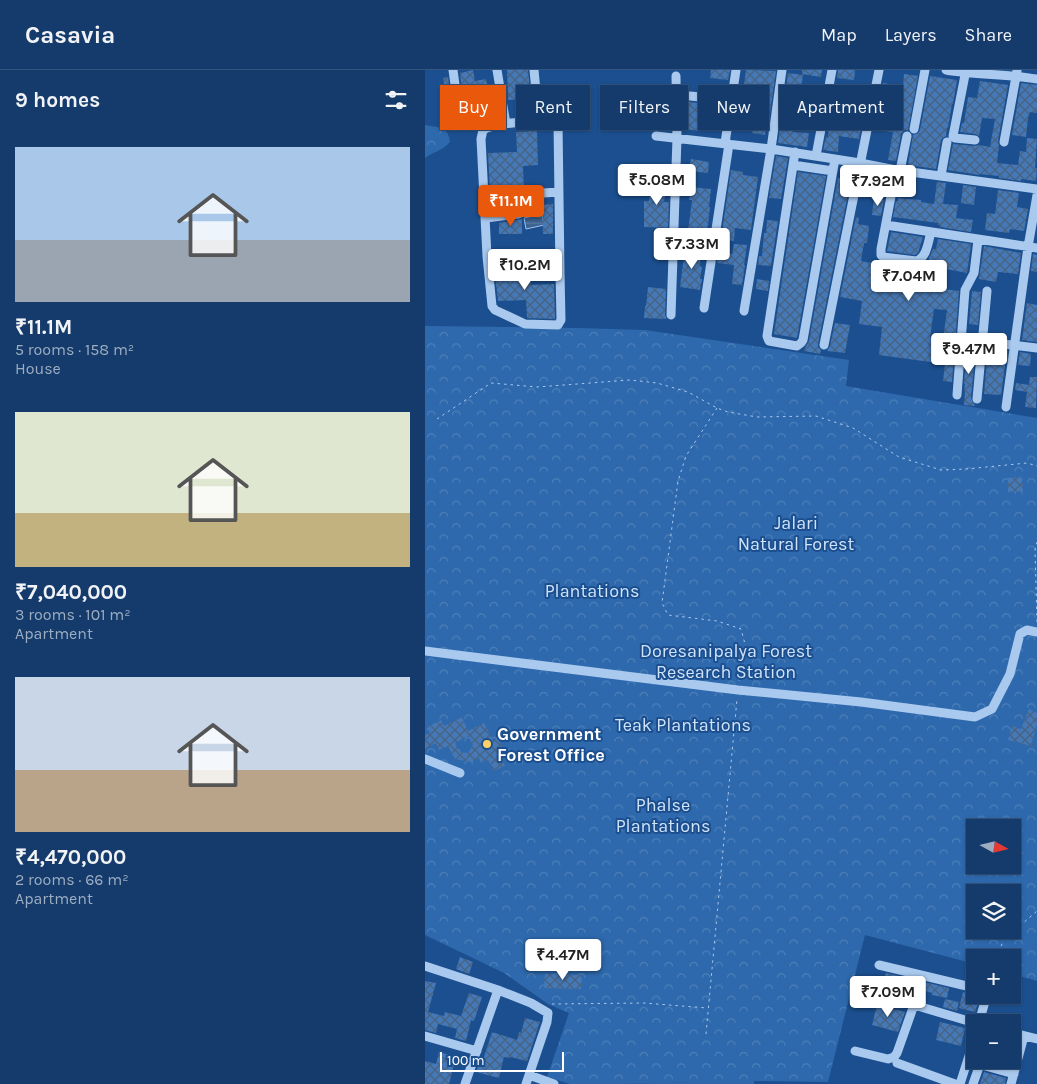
<!DOCTYPE html>
<meta charset="utf-8">
<style>
body{margin:0;font-family:Karla,sans-serif;background:#1d4271;color:#f1f3f6;height:100vh;display:flex;flex-direction:column;font-size:19px;white-space:nowrap}
*{box-sizing:border-box;margin:0}
p{font-size:16px;color:#9dadc1}
.icon{flex:none;width:28px;height:28px;fill:none;stroke:currentColor;stroke-width:2;stroke-linecap:round;stroke-linejoin:round}
.map{position:relative;flex:1;overflow:hidden}
.panel{display:flex;flex-direction:column;background:#143b6b;width:425px}
.panel>*{flex:none}
.top-card{position:absolute;left:15px;top:15px;width:475px;height:45px;display:flex;gap:10px}
.needle{width:32px;rotate:98deg}
.tools{position:absolute;left:541px;top:749px;display:grid;gap:10px}
.tools a{display:grid;place-items:center;width:55px;height:55px;border-radius:0px;background:#143b6b;box-shadow:0 1px 4px #0004,0 0 0 1px #33557e;font-size:25px}
.scale{position:absolute;left:15px;bottom:12px;width:124px;box-sizing:border-box;padding-left:5px;border:2px solid #fff;border-top:0;font-size:14px;line-height:18px;white-space:nowrap;color:#fff;-webkit-text-stroke:4px #1b4f8f;paint-order:stroke}
.price{position:absolute;translate:-50% -42px;padding:0 11px;border-radius:5px;background:#fff;color:#222;font-size:16px;line-height:32px;filter:drop-shadow(0 1px 2px #0008)}
.price::after{content:'';position:absolute;left:50%;top:30px;width:15px;height:11px;margin-left:-8px;background:inherit;clip-path:polygon(0 0,100% 0,50% 100%)}
.price.on{background:#ea580c;color:#fff}
ul{padding:0;list-style:none}
li{display:grid;align-content:center;gap:10px;height:265px;padding:0 15px}
li span{display:grid;place-items:center;height:155px;border-radius:0px;color:#555}
li>.icon{margin-inline-start:auto}
span .icon{width:90px;height:90px;fill:#fffc;stroke-width:1}
li b{font-size:21px}
h2{display:flex;justify-content:space-between;align-items:center;height:60px;padding:0 15px;font-size:21px}
.pill{padding:0 18px;border-radius:0px;background:#143b6b;box-shadow:0 1px 4px #0004,0 0 0 1px #33557e;font-size:18px;line-height:45px}
.pill.on{background:#ea580c;color:#fff}
header{display:flex;align-items:center;gap:30px;box-sizing:border-box;height:70px;padding:0 25px;background:#143b6b;border-bottom:1px solid #33557e}
header strong{font-size:24px}
nav{display:flex;gap:28px;margin-inline-start:auto;font-size:18px}
main{display:flex;flex:1;min-height:0}
.map>svg:first-child{display:block}
.green{fill:#2e69ad}
.forest{fill:url(#forest-crowns);fill-rule:evenodd}
.water{fill:url(#water-rules);stroke:#9cc4f0}
.building{fill:url(#building-cross-hatch);fill-rule:evenodd}
.lines{fill:none;stroke-linecap:round;stroke-linejoin:round}
.path{stroke:#a9c9ee;stroke-width:1;stroke-dasharray:2.5 4;stroke-linecap:butt}
.minor{stroke:#a9c9ee;stroke-width:9}
.poi-dot{fill:#ffd166;stroke:#1b4f8f;stroke-width:2}
.labels{text-anchor:middle;stroke-width:4;stroke-linejoin:round;paint-order:stroke}
.park-label{font-size:18px;fill:#cfe3fa;stroke:#1b4f8f}
.poi-label{font-size:18px;font-weight:bold;fill:#fff;stroke:#1b4f8f;text-anchor:start}
</style>
<header>
<strong>Casavia</strong>
<nav><a>Map</a><a>Layers</a><a>Share</a></nav>
</header>
<main>
<section class="panel">
<h2>9 homes<svg class="icon" aria-label="filters" viewBox="0 0 24 24"><path d="M4 7h16M4 17h16"/><circle cx="9" cy="7" r="2"/><circle cx="15" cy="17" r="2"/></svg></h2>
<ul>
<li><span style="background:linear-gradient(#a9c7e8 60%,#9aa5b1 0)"><svg class="icon" aria-label="home" viewBox="0 0 24 24"><path d="M3 11l9-7 9 7M6 9v11h12V9"/></svg></span><div><b>₹11.1M</b><p>5 rooms · 158 m²</p><p>House</p></div></li>
<li><span style="background:linear-gradient(#dfe7d0 65%,#c2b280 0)"><svg class="icon" aria-label="home" viewBox="0 0 24 24"><path d="M3 11l9-7 9 7M6 9v11h12V9"/></svg></span><div><b>₹7,040,000</b><p>3 rooms · 101 m²</p><p>Apartment</p></div></li>
<li><span style="background:linear-gradient(#c9d6e8 60%,#b9a48a 0)"><svg class="icon" aria-label="home" viewBox="0 0 24 24"><path d="M3 11l9-7 9 7M6 9v11h12V9"/></svg></span><div><b>₹4,470,000</b><p>2 rooms · 66 m²</p><p>Apartment</p></div></li>
</ul>
</section>
<div class="map">
<svg width="612" height="1014" viewBox="0 0 612 1014">
<defs>
<pattern id="forest-crowns" width="20" height="18" patternUnits="userSpaceOnUse" patternTransform="scale(1.25)"><rect width="20" height="18" fill="#2e69ad"/><path d="M2 6a3 3 0 1 1 6 0M12 15a3 3 0 1 1 6 0" fill="none" stroke="#4d80b9"/></pattern>
<pattern id="water-rules" width="6" height="5" patternUnits="userSpaceOnUse" patternTransform="scale(1.25)"><rect width="6" height="5" fill="#3c6290"/><path d="M0 2.5h6" fill="none" stroke="#597aa1"/></pattern>
<pattern id="building-cross-hatch" width="8" height="8" patternUnits="userSpaceOnUse" patternTransform="scale(1.25)"><rect width="8" height="8" fill="#4478b7"/><path d="M0 0l8 8M0 8l8-8" fill="none" stroke="#486282"/></pattern>
</defs>
<rect width="100%" height="100%" fill="#1b4f8f"/>
<!-- green -->
<path class="green" d="M309,1011h20v3h-134z"/>
<!-- forest -->
<path class="forest" d="M0,55c12,2 24,2 25,17 -9,10 -16,9 -25,16z
M0,256l152,2 68,2 204,30 -3,26 191,32v563l-24,-7v-16h-38v6l-110,-29 -37,147 -74,-1 -134,3h-50l-23,-7 22,-64 -21,-9 -44,-31 -79,-38zM550,758h38v37h-38zM550,822h38v38h-38z"/>
<!-- water -->
<path class="water" d="M117,144l2,11 -18,4 -2,-11z"/>
<!-- building -->
<path class="building" d="M48,0l2,11 11,-2 3,13 -14,3 -14,1 1,-5 -2,-18z
M82,0h21l2,22 3,4v3l-25,1z
M286,0h19l-2,10 -18,-2z
M321,0l30,1 -6,42h-2l-3,22 -13,-2 1,-9 -14,-1z
M377,0h20l-1,7 -19,-3z
M413,0h17l-1,10 -17,-2z
M363,3l15,2 -2,15 17,3 -4,28 -19,-3 -2,14 16,1 -2,14 -29,-4z
M479,4l14,2 -10,54h-3l-4,4 -5,27 -8,-1 5,-28 -16,-2 6,-47 20,3z
M505,6l27,4 -4,24h-1l-4,24h-1l-1,8 -3,2 -2,2 -5,29 -28,-4 5,-30 5,-2 2,-3z
M23,7l2,17 -4,1 -3,-17z
M555,11l28,4 -10,56 1,4 -2,18 21,2 2,-14 6,1 1,-14 10,1 -2,29h2l-1,13 -15,-2v2l-22,-3v-2l-20,-2v1l-31,-5 5,-26 21,2 5,-1 11,2 5,-28 -13,-1 -3,18 -3,-2 -16,-2 2,-9h2l4,-26 9,1z
M596,13l16,2v28l-7,-1 -2,6 -2,19 -14,-2z
M429,16l15,2 -10,51 -20,-3 -1,16 -15,-2 3,-13h2l1,-18 5,-26 18,2z
M227,17l18,2v16l-20,-2z
M264,32l35,4 -1,11 -21,-3 -2,17 -16,-2z
M112,61l1,34 -15,1 1,23 -34,2 -2,-38 29,-1 -1,-20z
M351,86l12,2 -7,41 -12,-1z
M266,89l18,3 -1,11 -19,-2z
M306,100l12,2v3l15,2 -7,53 -16,-2 -1,13 -13,-2z
M373,102l28,4 -29,162 -23,-4z
M227,107l15,2 -3,23h5l-1,26 -24,-1v-26h5z
M413,108l13,1 -33,165v3l3,3 -1,4 -16,-3 1,-3 4,-7z
M512,112l9,1 -3,21 15,1 -2,13 17,2 -2,12 -31,-5v-2h-2v-2l-45,-6 3,-16h2v-3l23,2v2l13,2z
M538,115l13,2 -2,18 -13,-2z
M266,117l20,2 -2,18h1l-3,26 -19,-2 4,-31h-3z
M573,120l21,3 -2,14 11,2 -4,22 -14,-2 -1,4 -24,-3 2,-17 8,1z
M449,128l10,2 -3,16 -9,-1z
M128,134v30h-10l-1,-29z
M431,147l3,1 -1,6 11,2 -2,17h-3l-3,18 67,12 1,-15 4,-9h3l2,-10 33,5 -4,29 -21,-4 -3,20 16,2 -7,91 -9,-1 2,-17 -66,-9 3,-28 -23,-3 3,-23 -22,-4zM509,239l13,1 -4,30 -13,-2z
M97,149v15h-23v-11z
M342,150l11,1 -7,45 -13,-1 1,-9h3l2,-23h2z
M466,162l32,5 -5,16 -3,2 -28,-4z
M309,174l13,1 -3,20h1l-3,20 -10,-1 2,-19 -17,-2 2,-11 13,2z
M559,176l37,7 -3,21 -20,-2 -2,10 -17,-3z
M260,178l16,2 -1,16 2,1 -2,12h2l-2,11 -20,-3z
M608,184l4,1v17l-6,-1z
M101,194l4,13 1,8 23,-1 1,35 -28,-1 -1,-18 -28,1 -4,-36z
M332,209l12,2 -1,10 -12,-2z
M223,217l18,2 -1,26 2,4 -23,-1 1,-12h1z
M547,221l9,1 -3,33 -9,-1z
M602,233l10,2v37l-15,-2z
M410,253l15,2 -5,28 -18,-2 3,-5z
M542,276l9,1 -5,51 4,8 -11,-1 1,-14h-1l1,-7 -1,-1z
M563,278l19,3 -6,44 -17,-1z
M595,282l11,2 -1,12 -12,-1z
M605,307h7l-1,31 -11,-1 2,-15 -12,-2 1,-7 13,2z
M597,407l1,14 -15,1v-14z
M604,639l8,4v11l-6,22 -23,-6 4,-14 9,3z
M37,647l6,14 16,-8 9,18 5,-2 7,13 -5,3 5,11 -11,5 -6,-11 -7,3 -2,-5 -8,4 -16,-3 -7,-13 -9,4 -3,-7 -11,6v-14l5,-2 -3,-6 14,-7 3,6zM43,666l5,9 -5,8 -9,-1 -4,-9z
M35,887l13,5 -4,12 -13,-5z
M461,903l63,15 -2,10 -15,-3v-2l-48,-14z
M120,904l37,1 -1,14 -37,-1z
M0,911l11,2 -8,29 16,4 1,-4 16,4 8,-23 13,4 -8,24 -3,-1 -5,21 -11,-3 2,-9 -19,-5 -2,9 -11,-3z
M538,922l17,5 -5,15 -16,-4z
M520,929l14,3 -2,9 -14,-4z
M452,935l28,7 -7,20 -26,-7z
M100,948l15,4 -13,39 -17,-4 -1,1 -5,-1 -5,21 -23,-6 4,-12h3l9,-28 25,8 2,-8 2,1z
M515,952l25,6 -4,18 -25,-6z
M14,982l17,5 -7,27h-24v-23l11,3z
M559,1002l22,6 -1,6h-25z"/>
<g class="lines">
<!-- path -->
<path class="path" d="M292,338l-31,48 -8,25 -16,122 6,12 49,6 24,8 4,15 -6,38
M12,349l54,-36 46,4 93,-7 27,3 31,9 29,16 11,4 29,5 59,-1 37,12 46,29 42,13 25,-1 61,-6 10,3
M612,552l-2,-72 2,-8
M588,857l9,-3 15,-13
M571,888l12,-28
M127,934l92,-1 63,5
M281,964l31,-335"/>
<!-- minor -->
<path class="minor" d="M28,0l3,22
M72,0l9,54
M109,0l2,21
M521,0c30,5 61,4 91,9
M541,0l-13,66 2,2 20,2
M265,26l41,4
M489,59l11,-59
M231,66l115,13 89,14 36,7 141,19
M579,72l13,-71
M300,73l11,-73
M370,82l-28,184 2,5 28,5 4,-3 2,-3 32,-181
M391,86l16,-86
M368,95l40,6
M471,100l-15,79v6l2,2 33,4c11,-3 12,-19 15,-29
M475,101l7,-35
M516,106l6,-34
M61,148l32,-4 3,-1 2,-16 5,-3 31,-2
M461,155l151,23
M62,186h41l2,1 1,2 5,15 24,-1 -2,-150v-2l-2,-1c-16,1 -62,2 -73,10l-2,9 6,117 5,50 3,4 30,14 33,1 3,-5 -1,-47
M279,238l25,-164
M319,241l27,-162 11,-79
M246,245l6,-177 -1,-62
M536,269l76,9
M399,275l55,-275
M532,325l8,-105 9,-17 4,-33
M552,329l10,-108
M581,337l22,-160 9,-52
M0,581l313,39 123,12 114,15 17,-8 18,-35 10,-40 7,-4 10,2
M0,689l35,14
M454,895l96,23
M0,896l73,24 33,13 17,10 -1,9 -21,62
M432,918l118,35
M554,952l8,-27
M588,963l24,6
M0,966l52,15
M430,981l33,8 6,-2 3,-4 17,-48
M472,993l58,21
M104,1005l25,9
M40,1014l33,-94
M535,1014l15,-47
M548,1014l6,-17 3,-2 32,9
M586,1014l13,-48"/>
</g>
<!-- markers -->
<circle class="poi-dot" cx="62" cy="674" r="5"/>
<g class="labels">
<!-- park labels -->
<g class="park-label">
<text x="371" y="459">Jalari<tspan x="371" dy="21">Natural Forest</tspan></text>
<text x="167" y="527">Plantations</text>
<text x="301" y="587">Doresanipalya Forest<tspan x="301" dy="21">Research Station</tspan></text>
<text x="258" y="661">Teak Plantations</text>
<text x="238" y="741">Phalse<tspan x="238" dy="21">Plantations</tspan></text>
</g>
<!-- poi labels -->
<g class="poi-label">
<text x="72" y="670">Government<tspan x="72" dy="21">Forest Office</tspan></text>
</g>
</g>
</svg>
<div class="tools">
<a><svg class="needle" viewBox="-14 -14 28 28"><path d="M0-13l5 13h-10z" fill="#e53935"/><path d="M0 13l5-13h-10z" fill="#9dadc1"/></svg></a>
<a><svg class="icon" aria-label="layers" viewBox="0 0 24 24"><path d="M12 4l9 5-9 5-9-5zM3 14l9 5 9-5"/></svg></a>
<a>+</a>
<a>−</a>
</div>
<div class="scale">100 m</div>
<b class="price" style="left:232px;top:136px">₹5.08M</b>
<b class="price" style="left:453px;top:137px">₹7.92M</b>
<b class="price on" style="left:86px;top:157px">₹11.1M</b>
<b class="price" style="left:267px;top:200px">₹7.33M</b>
<b class="price" style="left:100px;top:221px">₹10.2M</b>
<b class="price" style="left:484px;top:232px">₹7.04M</b>
<b class="price" style="left:544px;top:305px">₹9.47M</b>
<b class="price" style="left:138px;top:911px">₹4.47M</b>
<b class="price" style="left:463px;top:948px">₹7.09M</b>
<div class="top-card">
<a class="pill on">Buy</a>
<a class="pill">Rent</a>
<a class="pill">Filters</a>
<a class="pill">New</a>
<a class="pill">Apartment</a>
</div>
</div>
</main>
